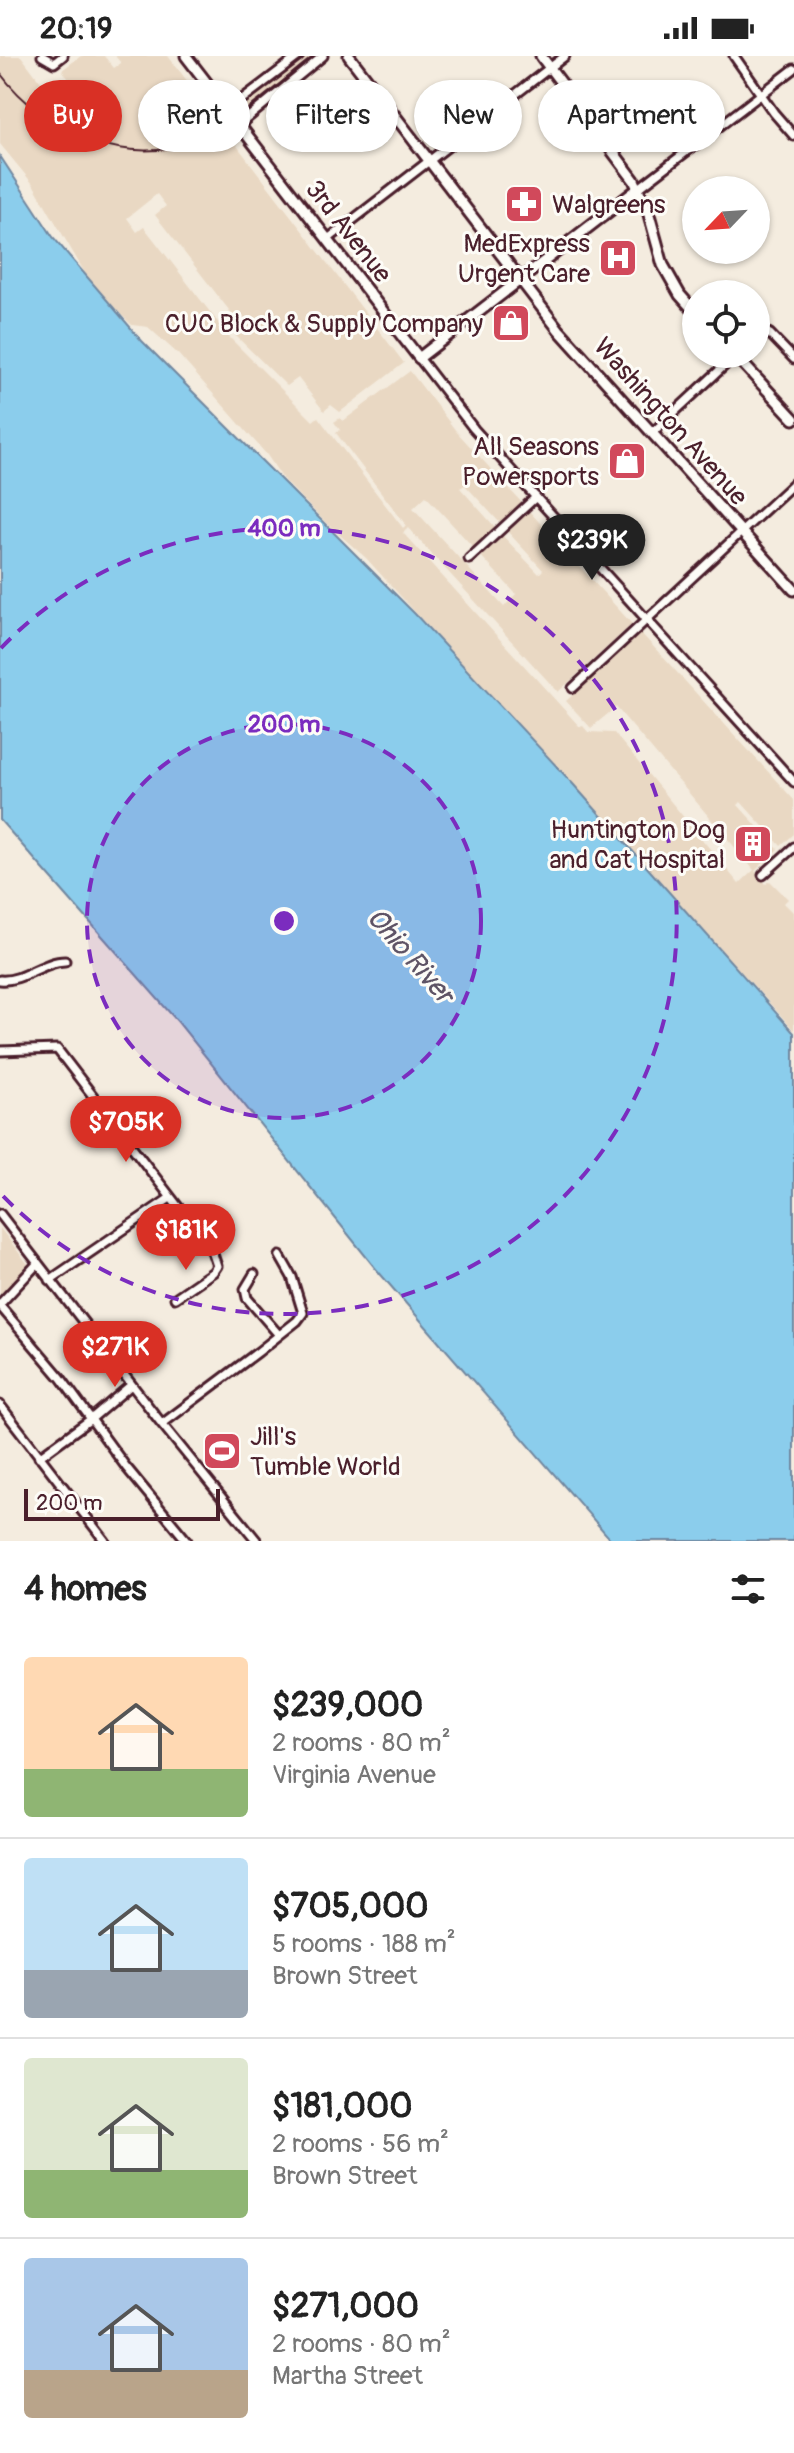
<!DOCTYPE html>
<meta charset="utf-8">
<style>
body{margin:0;font-family:Pangolin,sans-serif;background:#f6f6f6;color:#222;height:100vh;display:flex;flex-direction:column;font-size:30px;white-space:nowrap}
*{box-sizing:border-box;margin:0}
p{font-size:26px;color:#767676}
.icon{flex:none;width:44px;height:44px;fill:none;stroke:currentColor;stroke-width:2;stroke-linecap:round;stroke-linejoin:round}
.map{position:relative;height:1485px;overflow:hidden}
.drawer{display:flex;flex-direction:column;background:#fff;flex:1}
.drawer>*{flex:none}
.top-card{position:absolute;left:24px;top:24px;width:746px;height:72px;display:flex;gap:16px}
.needle{width:52px;rotate:245deg}
.buttons{position:absolute;left:682px;top:120px;display:grid;gap:16px}
.buttons a{display:grid;place-items:center;width:88px;height:88px;border-radius:50%;background:#fff;box-shadow:0 2px 6px #0004;font-size:40px}
.scale{position:absolute;left:24px;bottom:20px;width:196px;box-sizing:border-box;padding-left:8px;border:4px solid #4a1f2b;border-top:0;font-size:22px;line-height:28px;white-space:nowrap;color:#4a1f2b;-webkit-text-stroke:6px #fdfcf7;paint-order:stroke}
.price{position:absolute;translate:-50% -68px;padding:0 18px;border-radius:28px;background:#d93025;color:#fff;font-size:26px;line-height:52px;filter:drop-shadow(0 2px 4px #0008)}
.price::after{content:'';position:absolute;left:50%;top:48px;width:24px;height:18px;margin-left:-12px;background:inherit;clip-path:polygon(0 0,100% 0,50% 100%)}
.price.active{background:#222;color:#fff}
ul{padding:0;list-style:none}
li{display:flex;align-items:center;gap:24px;height:200px;padding:0 24px}
li+li{border-top:2px solid #e0e0e0}
li span{display:grid;place-items:center;flex:none;width:224px;height:160px;border-radius:8px;color:#555}
li>.icon{margin-inline-start:auto}
span .icon{width:96px;height:96px;fill:#fffc;stroke-width:1}
li b{font-size:34px}
h2{display:flex;justify-content:space-between;align-items:center;height:96px;padding:0 24px;font-size:34px}
.chip{padding:0 28px;border-radius:36px;background:#fff;box-shadow:0 2px 6px #0004;font-size:28px;line-height:72px}
.chip.active{background:#d93025;color:#fff}
.status{display:flex;justify-content:space-between;align-items:center;height:56px;padding:0 40px;background:#fff;direction:ltr}
.status svg{height:22px;fill:currentColor}
.map>svg:first-child{display:block}
.built{fill:#e9d8c3}
.water{fill:#8bcdec;stroke:#71879f;stroke-width:2}
.lines{fill:none;stroke-linecap:round;stroke-linejoin:round}
.minor-casing{stroke:#4a1f2b;stroke-width:13}
.major-casing{stroke:#4a1f2b;stroke-width:15}
.minor{stroke:#fdfcf7;stroke-width:7}
.major{stroke:#fdfcf7;stroke-width:9}
.rail{stroke:#4a1f2b;stroke-width:2}
.ring{fill:none;stroke:#7b2cbf;stroke-width:4;stroke-dasharray:14 10}
.labels{text-anchor:middle;stroke-width:6;stroke-linejoin:round;paint-order:stroke}
.poi-label{font-size:26px;fill:#4a1f2b;stroke:#fdfcf7;text-anchor:end}
.street-label{font-size:26px;fill:#4a1f2b;stroke:#fdfcf7}
.water-label{font-size:28px;font-style:italic;fill:#5e5365;stroke:#fdfcf7}
.centre{fill:#7b2cbf;stroke:#fdfcf7;stroke-width:4}
.ring-label{font-size:24px;text-anchor:middle;font-weight:bold;fill:#7b2cbf;stroke:#fdfcf7;stroke-width:6;stroke-linejoin:round;paint-order:stroke}
</style>
<div class="status"><b>20:19</b><svg viewBox="0 0 49 12"><path d="M0 12V9h3v3zM5 12V6h3v6zM10 12V3h3v9zM15 12V0h3v12zM26 1h20v11H26zM47 4h2v5h-2z"/></svg></div>
<div class="map">
<svg width="794" height="1485" viewBox="0 0 794 1485">
<rect width="100%" height="100%" fill="#f4ecdf"/>
<filter id="ink" filterUnits="userSpaceOnUse"><feTurbulence type="fractalNoise" baseFrequency=".0125" numOctaves="2"/><feDisplacementMap in="SourceGraphic" scale="16" xChannelSelector="R" yChannelSelector="G"/><feConvolveMatrix kernelMatrix="1 2 1 2 8 2 1 2 1" color-interpolation-filters="sRGB"/></filter>
<g filter="url(#ink)">
<!-- built -->
<path class="built" d="M0,0h21l57,75 20,7 -23,-32 9,-7 -22,-29 19,-14h23l10,12 7,-5 -6,-7h53l236,307 -64,49 -9,-7 -7,6 -26,-33 -11,8 -52,-51 8,-7 -88,-113 11,-9 -9,-12 -30,24 10,14 7,-5 87,112 82,82 5,-4 85,111 3,-3 -70,-92 4,-3 -6,-8 6,-4 3,3 67,-50 46,60 67,73 -22,20 -36,-39 -5,3 36,40 -22,20 -48,-52 -13,12 91,99 12,-13 -36,-39 22,-20 37,39 4,-4 -36,-39 22,-20 103,113 -74,68 -150,-164 -5,5 177,194 3,-1 5,6 26,1 125,151 15,-14 -138,-163 -25,21 -25,-27 74,-69 154,168v34l-13,12 -40,-44 -3,3 40,44 -23,22 11,13 4,-3 18,18 -4,4 10,10v117l-428,-472 -42,-37 -41,-42 -16,-24 -89,-101 -30,-27 -16,-2 -20,-19 -27,-33 -52,-89 -33,-40z
M300,0h25l-75,57 -9,-12z
M0,1172l30,39 -30,30z"/>
<!-- water -->
<path class="water" d="M0,100l53,81 89,104 273,273 158,170 221,249v508h-182l-236,-272 -198,-247 -178,-202z"/>
<g class="lines">
<defs>
<path id="minor" d="M42,0l12,7 9,-7
M734,0l40,57 20,23
M228,54l71,-54
M239,69l84,-69
M639,132l155,-119
M328,183l237,-183
M756,280l7,-6 7,4 24,25
M419,302l55,71 320,353
M652,377l85,-79
M469,503l67,-62
M573,632l221,-205
M763,819l31,-28
M0,924c23,2 43,-19 65,-19
M0,995l57,-2 155,202 5,15 -4,6 -38,26
M0,1158l162,210 95,117
M254,1218l-9,15 2,9 32,37
M50,1224l120,-82
M0,1248l38,-41
M0,1250l61,72 65,89 61,74
M0,1349l105,136
M162,1368l96,-72 39,-31 6,-8 -11,-36 -12,-21
M39,1401l52,-38 40,-34"/>
<path id="major" d="M186,0l233,302 220,-170
M349,0l210,274 235,260
M541,0l93,124 14,31 15,54 17,30 16,18
M734,298l60,65"/>
</defs>
<!-- minor casing -->
<use href="#minor" class="minor-casing"/>
<!-- major casing -->
<use href="#major" class="major-casing"/>
<!-- minor -->
<use href="#minor" class="minor"/>
<!-- major -->
<use href="#major" class="major"/>
<!-- rail -->
<path class="rail" d="M0,17c44,59 129,98 200,66 38,-17 80,-57 114,-83"/>
</g>
</g>
<!-- distance rings -->
<circle cx="284" cy="865" r="197" fill="#7b2cbf" fill-opacity=".12"/>
<g class="ring">
<circle cx="284" cy="865" r="197"/>
<path d="M1 592A393 393 0 1 1 1 1138"/>
</g>
<!-- icons -->
<defs>
<symbol id="pharmacy-square" viewBox="-11 -11 22 22"><rect x="-9" y="-9" width="18" height="18" rx="4" fill="#d1495b" stroke="#fdfcf7"/><path d="M-2-6h4v4h4v4h-4v4h-4v-4h-4v-4h4Z" fill="#fff"/></symbol>
<symbol id="hospital-square" viewBox="-11 -11 22 22"><rect x="-9" y="-9" width="18" height="18" rx="4" fill="#d1495b" stroke="#fdfcf7"/><path d="M-5-5h3v3.5h4V-5h3V5h-3V1.5h-4V5h-3Z" fill="#fff"/></symbol>
<symbol id="shop-square" viewBox="-11 -11 22 22"><rect x="-9" y="-9" width="18" height="18" rx="4" fill="#d1495b" stroke="#fdfcf7"/><path d="M-5-2.5h2.3a2.7 3.5 0 0 1 5.4 0H5L5.5 6h-11ZM-1.5-2.5h3a1.5 2.3 0 0 0-3 0Z" fill="#fff"/></symbol>
<symbol id="building-square" viewBox="-11 -11 22 22"><rect x="-9" y="-9" width="18" height="18" rx="4" fill="#d1495b" stroke="#fdfcf7"/><path d="M-4-6H4V6H1V3H-1V6H-4ZM-2.5-4.3h1.7v1.8h-1.7ZM.8-4.3h1.7v1.8H.8ZM-2.5-1h1.7V.8h-1.7ZM.8-1h1.7V.8H.8Z" fill="#fff"/></symbol>
<symbol id="stadium-square" viewBox="-11 -11 22 22"><rect x="-9" y="-9" width="18" height="18" rx="4" fill="#d1495b" stroke="#fdfcf7"/><path d="M0-5a6.5 5 0 1 0 0 10a6.5 5 0 1 0 0-10ZM-3.5-1.8h7v3.6h-7Z" fill="#fff"/></symbol>
</defs>
<g fill-rule="evenodd">
<use href="#pharmacy-square" x="502" y="126" width="44" height="44"/>
<use href="#hospital-square" x="596" y="180" width="44" height="44"/>
<use href="#shop-square" x="489" y="245" width="44" height="44"/>
<use href="#shop-square" x="605" y="383" width="44" height="44"/>
<use href="#building-square" x="731" y="766" width="44" height="44"/>
<use href="#stadium-square" x="200" y="1373" width="44" height="44"/>
</g>
<g class="labels">
<!-- poi labels -->
<g class="poi-label">
<text x="552" y="157" text-anchor="start">Walgreens</text>
<text x="590" y="196">MedExpress<tspan x="590" dy="30">Urgent Care</tspan></text>
<text x="483" y="276">CUC Block &amp; Supply Company</text>
<text x="599" y="399">All Seasons<tspan x="599" dy="30">Powersports</tspan></text>
<text x="725" y="782">Huntington Dog<tspan x="725" dy="30">and Cat Hospital</tspan></text>
<text x="250" y="1389" text-anchor="start">Jill's<tspan x="250" dy="30">Tumble World</tspan></text>
</g>
<!-- street labels -->
<g class="street-label">
<text transform="translate(349 175) rotate(52)" y="9">3rd Avenue</text>
<text transform="translate(671 365) rotate(48)" y="9">Washington Avenue</text>
</g>
<!-- water labels -->
<g class="water-label">
<text transform="translate(411 899) rotate(49)" y="10">Ohio River</text>
</g>
</g>
<circle cx="284" cy="865" r="12" class="centre"/>
<g class="ring-label">
<text x="284" y="480">400 m</text>
<text x="284" y="676">200 m</text>
</g>
</svg>
<div class="buttons">
<a><svg class="needle" viewBox="-14 -14 28 28"><path d="M0-13l5 13h-10z" fill="#e53935"/><path d="M0 13l5-13h-10z" fill="#767676"/></svg></a>
<a><svg class="icon" aria-label="locate" viewBox="0 0 24 24"><circle cx="12" cy="12" r="6"/><path d="M12 2v4M12 18v4M2 12h4M18 12h4"/></svg></a>
</div>
<div class="scale">200 m</div>
<b class="price active" style="left:592px;top:526px">$239K</b>
<b class="price" style="left:126px;top:1108px">$705K</b>
<b class="price" style="left:186px;top:1216px">$181K</b>
<b class="price" style="left:115px;top:1333px">$271K</b>
<div class="top-card">
<a class="chip active">Buy</a>
<a class="chip">Rent</a>
<a class="chip">Filters</a>
<a class="chip">New</a>
<a class="chip">Apartment</a>
</div>
</div>
<section class="drawer">
<h2>4 homes<svg class="icon" aria-label="filters" viewBox="0 0 24 24"><path d="M4 7h16M4 17h16"/><circle cx="9" cy="7" r="2"/><circle cx="15" cy="17" r="2"/></svg></h2>
<ul>
<li><span style="background:linear-gradient(#ffd9b3 70%,#8fb573 0)"><svg class="icon" aria-label="home" viewBox="0 0 24 24"><path d="M3 11l9-7 9 7M6 9v11h12V9"/></svg></span><div><b>$239,000</b><p>2 rooms · 80 m²</p><p>Virginia Avenue</p></div></li>
<li><span style="background:linear-gradient(#bfe0f5 70%,#9aa5b1 0)"><svg class="icon" aria-label="home" viewBox="0 0 24 24"><path d="M3 11l9-7 9 7M6 9v11h12V9"/></svg></span><div><b>$705,000</b><p>5 rooms · 188 m²</p><p>Brown Street</p></div></li>
<li><span style="background:linear-gradient(#dfe7d0 70%,#8fb573 0)"><svg class="icon" aria-label="home" viewBox="0 0 24 24"><path d="M3 11l9-7 9 7M6 9v11h12V9"/></svg></span><div><b>$181,000</b><p>2 rooms · 56 m²</p><p>Brown Street</p></div></li>
<li><span style="background:linear-gradient(#a9c7e8 70%,#b9a48a 0)"><svg class="icon" aria-label="home" viewBox="0 0 24 24"><path d="M3 11l9-7 9 7M6 9v11h12V9"/></svg></span><div><b>$271,000</b><p>2 rooms · 80 m²</p><p>Martha Street</p></div></li>
</ul>
</section>
